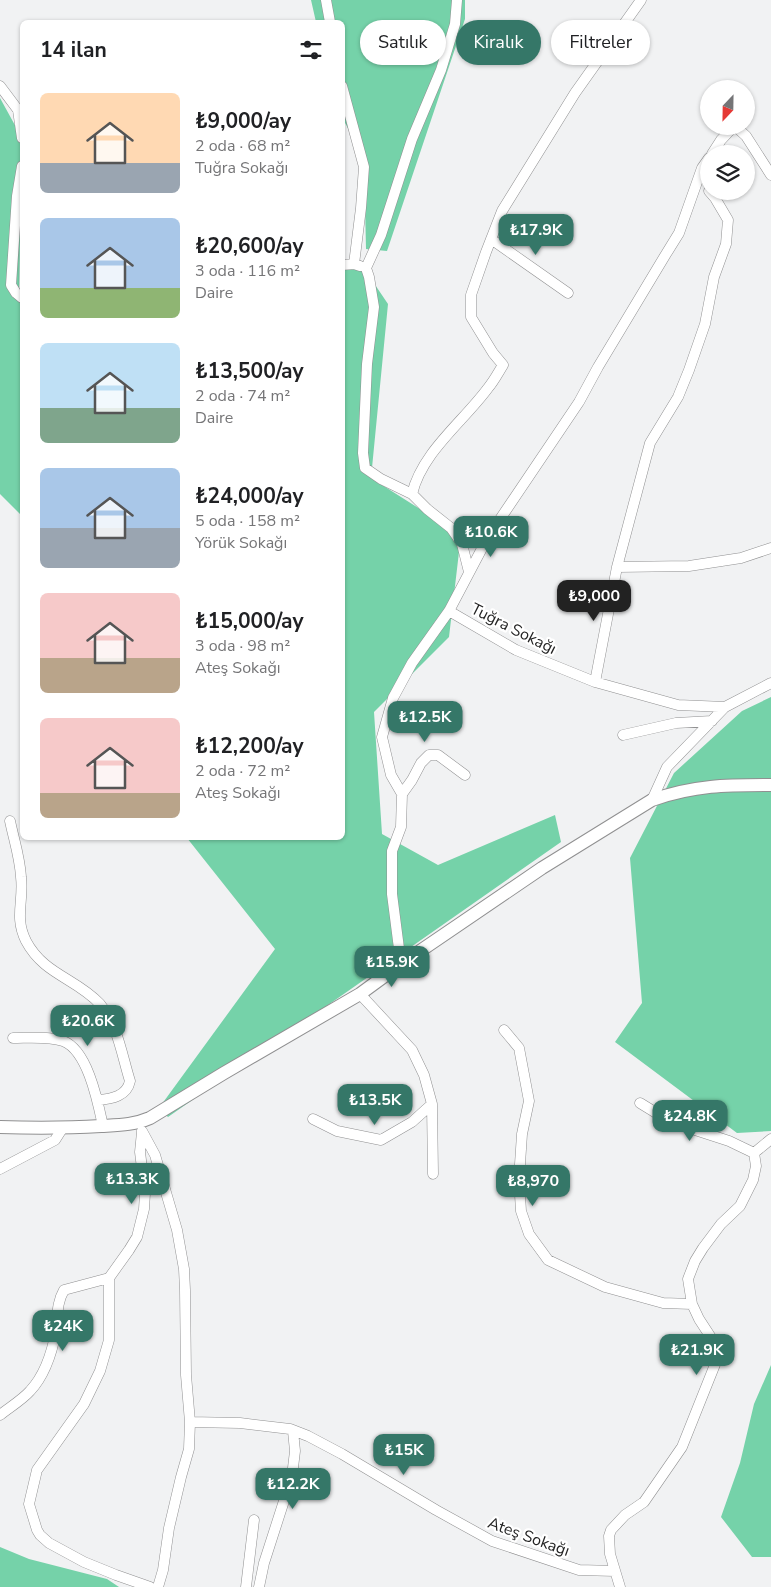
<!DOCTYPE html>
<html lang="tr">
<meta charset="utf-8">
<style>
body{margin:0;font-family:"Nunito Sans",sans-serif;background:#f2f2f2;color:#202124;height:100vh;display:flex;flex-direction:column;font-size:19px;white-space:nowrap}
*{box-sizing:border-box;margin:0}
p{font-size:16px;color:#757577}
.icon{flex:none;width:28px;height:28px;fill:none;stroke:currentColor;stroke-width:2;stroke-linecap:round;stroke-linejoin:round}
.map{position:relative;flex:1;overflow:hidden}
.details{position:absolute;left:20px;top:20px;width:325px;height:820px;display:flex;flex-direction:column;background:#fff;border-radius:8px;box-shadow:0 1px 4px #0004}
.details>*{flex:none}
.guide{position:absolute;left:360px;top:20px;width:335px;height:45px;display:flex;gap:10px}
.needle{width:32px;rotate:202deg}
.tools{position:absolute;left:700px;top:80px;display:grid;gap:10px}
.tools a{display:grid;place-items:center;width:55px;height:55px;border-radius:50%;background:#fff;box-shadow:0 1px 4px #0004;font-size:25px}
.price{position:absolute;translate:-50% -42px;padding:0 11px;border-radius:10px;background:#357768;color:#fff;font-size:16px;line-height:32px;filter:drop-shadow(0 1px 2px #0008)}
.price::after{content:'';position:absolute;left:50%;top:30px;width:15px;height:11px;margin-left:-8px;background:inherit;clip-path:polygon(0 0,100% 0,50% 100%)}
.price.selected{background:#222;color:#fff}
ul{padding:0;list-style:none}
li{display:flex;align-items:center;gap:15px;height:125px;padding:0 20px}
li span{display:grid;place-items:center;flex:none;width:140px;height:100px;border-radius:8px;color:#555}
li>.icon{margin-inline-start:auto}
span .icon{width:60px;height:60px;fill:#fffc;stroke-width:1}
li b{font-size:21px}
h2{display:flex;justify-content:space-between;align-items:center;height:60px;padding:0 20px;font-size:21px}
.pill{padding:0 18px;border-radius:22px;background:#fff;box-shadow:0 1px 4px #0004;font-size:18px;line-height:45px}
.pill.selected{background:#357768;color:#fff}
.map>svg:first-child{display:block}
.forest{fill:#75d2a9}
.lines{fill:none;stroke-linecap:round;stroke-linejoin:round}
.minor-casing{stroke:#909091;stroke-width:11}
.tertiary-casing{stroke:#909091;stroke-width:14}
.minor{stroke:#fff;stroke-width:10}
.tertiary{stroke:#fff;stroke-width:12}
.labels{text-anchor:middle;stroke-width:4.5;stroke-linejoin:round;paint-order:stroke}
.street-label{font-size:16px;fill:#232323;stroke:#fff}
</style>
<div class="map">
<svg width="771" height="1587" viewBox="0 0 771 1587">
<rect width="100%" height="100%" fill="#f1f2f3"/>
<!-- forest -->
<path class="forest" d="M311,0h154v19l-78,232 -21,-2 -2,-90 -21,-40 -1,-97h-26z
M0,98l22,40 -3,157 3,1v220l-22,-22z
M361,264l27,40 -17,174 90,57 -12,102 -75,75 8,122 56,31 117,-50 6,27 -393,275 -9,-9 116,-159 -88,-111h155v-568z
M771,697v434l-34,2 -122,-91 27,-39 -12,-145 44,-85 68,-62z
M771,1365v192h-19l-31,-40 19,-54 14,-59z
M0,1547l29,12 78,20 12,8h-119z"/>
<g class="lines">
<defs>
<path id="minor" d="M326,0l4,22
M457,0l-2,24 -14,46 -29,69 -31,96 -15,33 3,9 5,30 -7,57 -4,89 2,15 16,11 31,15 15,15 24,19 11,16 7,28
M0,86l18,24 4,28
M342,86l22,81 -3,41 -7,56
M735,126l11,10 25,39
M712,154l9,-14 13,-14
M22,166l-5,30 -6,89 5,8 6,5
M709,191l6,7 13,22 -2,24 -12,33 -9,47 -16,46 -11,27 -28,46 -33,124 72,-1 52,-8 30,-10
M491,239l77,54
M342,265l12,-1 6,2
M412,494c10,-42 51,-72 76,-106 6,-7 10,-15 15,-23l-10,-12 -22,-36v-22l15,-43 16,-41 73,-118 66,-93
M449,611l67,39 79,32 83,23 47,2
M595,682l22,-115
M623,735l53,-12 36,-2
M402,794l10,-14 9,-17 8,-8h9l27,20
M652,800l15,-33 58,-60 46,-24
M10,821c4,19 10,37 11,56 3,24 -7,40 5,64 18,34 50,37 74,63 18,21 22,52 30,77 -3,15 -18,18 -32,19
M401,964l-9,-70v-43l9,-24 1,-33 -11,-19 -9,-38 11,-39 19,-35 37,-52 39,-74 91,-135 19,-35 68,-113 13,-21 23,-65 7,-10
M360,994l52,56 12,25 8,29 1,70
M504,1030l15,18 10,53 -7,33 -3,45 2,32 8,23 19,26 57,27 58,16 29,1
M13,1038c15,0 35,-2 50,3 25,9 35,62 40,85
M640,1103l26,16 26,10 37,12 25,12
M313,1119l24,12 44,9 31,-18 20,-18
M142,1131l13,24 22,75 7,39 1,21 1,85 4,47 -1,27 -8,28 -12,51 -6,42 -5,17
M142,1132l-2,20 5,41 -1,16 -7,28 -8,13 -20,28v62l-9,31 -16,33 -47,66 -8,34 8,26 3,5 9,8 35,19 32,13 34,12
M754,1153l17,-14
M0,1169l55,-29 7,-11
M0,1415c10,-8 22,-15 30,-24 15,-16 22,-38 26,-60 2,-14 0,-27 8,-41l45,-12
M190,1422l50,1 50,6 18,7 34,18 94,56 56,31 87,29 36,1
M246,1587l8,-67
M259,1587l5,-24 28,-87 3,-25 -2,-20
M620,1587l-10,-33 -1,-18 2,-6 14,-15 19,-13 38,-55 34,-85v-11l-4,-12 -13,-20 -7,-15 -4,-25 7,-18 8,-13 18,-24 19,-18 13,-26 3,-14 -2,-13"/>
<path id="tertiary" d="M0,1127c34,1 67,1 101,-1 17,-1 33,-1 49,-8l74,-45 136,-79 41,-30 141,-96 110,-68c43,-15 74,-15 119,-15"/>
</defs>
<!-- minor casing -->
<use href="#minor" class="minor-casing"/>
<!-- tertiary casing -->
<use href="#tertiary" class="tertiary-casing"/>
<!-- minor -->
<use href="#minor" class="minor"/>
<!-- tertiary -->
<use href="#tertiary" class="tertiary"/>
</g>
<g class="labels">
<!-- street labels -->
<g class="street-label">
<text transform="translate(514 628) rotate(27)" y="6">Tuğra Sokağı</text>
<text transform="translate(529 1536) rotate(20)" y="6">Ateş Sokağı</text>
</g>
</g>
</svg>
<div class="tools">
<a><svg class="needle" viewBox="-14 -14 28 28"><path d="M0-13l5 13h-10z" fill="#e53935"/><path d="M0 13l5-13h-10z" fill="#757577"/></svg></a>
<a><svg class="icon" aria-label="layers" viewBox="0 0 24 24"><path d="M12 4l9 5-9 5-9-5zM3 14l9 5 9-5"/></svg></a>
</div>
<b class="price" style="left:536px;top:256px">₺17.9K</b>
<b class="price" style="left:491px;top:558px">₺10.6K</b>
<b class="price selected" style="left:594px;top:622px">₺9,000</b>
<b class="price" style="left:425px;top:743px">₺12.5K</b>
<b class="price" style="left:392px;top:988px">₺15.9K</b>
<b class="price" style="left:88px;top:1047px">₺20.6K</b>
<b class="price" style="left:375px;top:1126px">₺13.5K</b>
<b class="price" style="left:690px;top:1142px">₺24.8K</b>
<b class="price" style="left:132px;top:1205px">₺13.3K</b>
<b class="price" style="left:533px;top:1207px">₺8,970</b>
<b class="price" style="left:63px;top:1352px">₺24K</b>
<b class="price" style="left:697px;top:1376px">₺21.9K</b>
<b class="price" style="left:404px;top:1476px">₺15K</b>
<b class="price" style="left:293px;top:1510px">₺12.2K</b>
<div class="guide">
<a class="pill">Satılık</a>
<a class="pill selected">Kiralık</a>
<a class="pill">Filtreler</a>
</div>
<section class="details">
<h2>14 ilan<svg class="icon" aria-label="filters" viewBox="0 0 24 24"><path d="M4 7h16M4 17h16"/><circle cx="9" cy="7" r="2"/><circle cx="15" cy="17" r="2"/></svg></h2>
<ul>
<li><span style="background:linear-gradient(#ffd9b3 70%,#9aa5b1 0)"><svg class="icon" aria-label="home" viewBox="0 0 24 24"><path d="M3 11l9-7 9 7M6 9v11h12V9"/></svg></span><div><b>₺9,000/ay</b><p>2 oda · 68 m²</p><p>Tuğra Sokağı</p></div></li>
<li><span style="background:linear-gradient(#a9c7e8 70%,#8fb573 0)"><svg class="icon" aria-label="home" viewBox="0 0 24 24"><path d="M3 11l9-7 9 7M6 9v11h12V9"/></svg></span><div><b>₺20,600/ay</b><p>3 oda · 116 m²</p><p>Daire</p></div></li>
<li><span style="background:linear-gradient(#bfe0f5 65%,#7fa58c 0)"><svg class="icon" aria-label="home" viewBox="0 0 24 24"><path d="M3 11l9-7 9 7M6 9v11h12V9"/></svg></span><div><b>₺13,500/ay</b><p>2 oda · 74 m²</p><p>Daire</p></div></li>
<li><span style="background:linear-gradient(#a9c7e8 60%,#9aa5b1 0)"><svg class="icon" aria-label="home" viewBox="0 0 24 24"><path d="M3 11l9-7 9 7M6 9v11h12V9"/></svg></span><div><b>₺24,000/ay</b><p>5 oda · 158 m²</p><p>Yörük Sokağı</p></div></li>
<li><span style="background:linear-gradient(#f6c9c9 65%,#b9a48a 0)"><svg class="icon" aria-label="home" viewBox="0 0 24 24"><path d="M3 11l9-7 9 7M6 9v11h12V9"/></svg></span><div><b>₺15,000/ay</b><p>3 oda · 98 m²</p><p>Ateş Sokağı</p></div></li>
<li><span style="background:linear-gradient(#f6c9c9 75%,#b9a48a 0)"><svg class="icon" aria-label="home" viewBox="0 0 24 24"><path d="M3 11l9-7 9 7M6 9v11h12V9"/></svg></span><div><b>₺12,200/ay</b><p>2 oda · 72 m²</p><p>Ateş Sokağı</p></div></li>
</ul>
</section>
</div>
